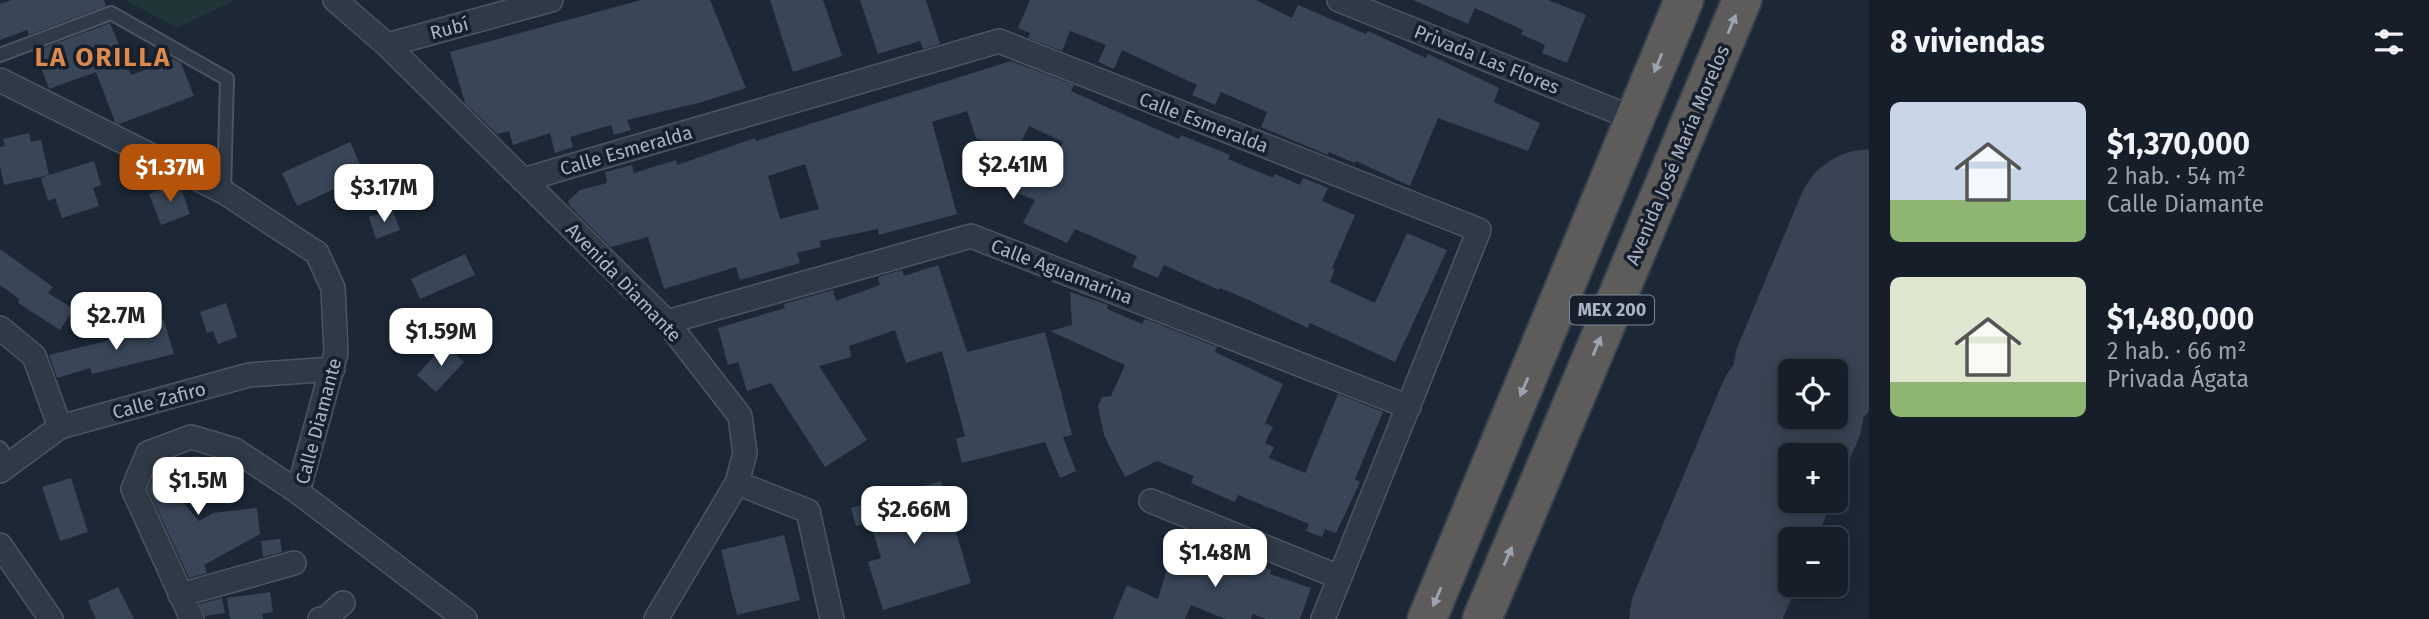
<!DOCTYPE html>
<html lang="es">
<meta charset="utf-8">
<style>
body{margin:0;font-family:"Fira Sans",sans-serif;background:#232b35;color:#f1f3f6;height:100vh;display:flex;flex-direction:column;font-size:26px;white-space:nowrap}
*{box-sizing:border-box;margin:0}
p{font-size:23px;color:#9ea2a8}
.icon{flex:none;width:38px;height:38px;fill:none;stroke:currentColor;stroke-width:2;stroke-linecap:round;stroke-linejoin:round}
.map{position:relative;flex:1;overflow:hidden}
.drawer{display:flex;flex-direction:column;background:#161e29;width:560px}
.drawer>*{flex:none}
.controls{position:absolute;left:1778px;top:359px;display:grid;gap:14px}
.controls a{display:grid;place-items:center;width:70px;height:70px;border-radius:10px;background:#161e29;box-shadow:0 4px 18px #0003,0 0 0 2px #353c46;font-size:35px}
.price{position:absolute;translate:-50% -60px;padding:0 16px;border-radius:14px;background:#fff;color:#222;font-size:23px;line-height:46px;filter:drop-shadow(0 2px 4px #0008)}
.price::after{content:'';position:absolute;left:50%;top:42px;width:21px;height:16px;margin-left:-10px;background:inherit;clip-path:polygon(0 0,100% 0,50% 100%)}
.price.selected{background:#b45309;color:#fff}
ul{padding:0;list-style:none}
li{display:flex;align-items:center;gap:21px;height:175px;padding:0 21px}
li span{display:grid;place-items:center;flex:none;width:196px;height:140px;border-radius:10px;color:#555}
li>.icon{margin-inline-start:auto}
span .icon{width:84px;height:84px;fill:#fffc;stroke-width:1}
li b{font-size:30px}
h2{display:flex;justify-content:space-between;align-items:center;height:84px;padding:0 21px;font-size:30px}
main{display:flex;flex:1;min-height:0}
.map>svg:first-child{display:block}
.green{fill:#1f3538}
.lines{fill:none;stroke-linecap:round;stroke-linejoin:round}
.runway{stroke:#384353;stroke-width:147}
.building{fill:#384658;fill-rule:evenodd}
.service-casing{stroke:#4b5562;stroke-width:16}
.minor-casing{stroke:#4b5562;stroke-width:26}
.trunk-casing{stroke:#38424e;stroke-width:42}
.service{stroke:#303a47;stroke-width:12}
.minor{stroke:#303a47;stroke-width:23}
.trunk{stroke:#5e5c5a;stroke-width:38}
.oneway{fill:#9ba3b0}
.labels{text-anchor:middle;stroke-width:7;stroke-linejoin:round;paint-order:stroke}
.shield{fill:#161f2b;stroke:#7e8897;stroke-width:2}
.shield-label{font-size:18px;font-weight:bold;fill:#aab5c5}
.street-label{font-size:19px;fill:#aab5c5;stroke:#161f2b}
.district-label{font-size:26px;font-weight:bold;letter-spacing:2px;fill:#dc894d;stroke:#161f2b}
</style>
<main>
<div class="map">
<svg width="1869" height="619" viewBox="0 0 1869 619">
<rect width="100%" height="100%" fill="#1d2837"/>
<!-- green -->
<path class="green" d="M125,0h110l-58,28z"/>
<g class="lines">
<!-- runway -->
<path class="runway" d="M1807,371l62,-148
M1703,619l87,-207"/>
</g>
<!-- building -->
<path class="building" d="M11,0h93l2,6 -77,29 -2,-5 -27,10v-36z
M641,0h69l36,88 -44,14 -75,18 4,10 -17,5 -3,-10 -41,12 3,10 -18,6 -5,-20 -37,12 -4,-14 -12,3 -32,-31 -15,-51z
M770,0h53l19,56 -49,16z
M860,0h66l14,44 -17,5 -3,-8 -42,13z
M1030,0h226l36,18 6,-13 68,29 2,-3 58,27 2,-4 71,34 -5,14 46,21 -12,28 -90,-33 -28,68 -54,-25 -2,2 -25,-11 -1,3 -67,-28 6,-15 -46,-20 -6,13 -23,-10 5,-10 -75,-35 -8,19 -16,-7 8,-17 -36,-14 -8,20 -34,-13 2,-5 -12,-5z
M1413,0h135l38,15 -19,48 -25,-10 3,-8 -24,-11 2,-4 -48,-22 -7,16z
M110,23l21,52 42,-16 8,4 13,33 -75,28 -4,-2 -19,-50 -47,17 -14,-38z
M1011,61l63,24 -3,6 49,22 59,26 2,-4 49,20 -2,4 45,19 2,-4 25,11 3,-7 25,10 -6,13 33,14 -23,53 3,1 -5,13 45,21 32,-70 40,17 -52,112 -85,-39 -2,5 -59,-28 -29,-12 -1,2 -55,-25 -6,13 -26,-11 5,-11 -62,-27 -8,14 -44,-20 12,-23 -36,-14 10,-24 37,14 17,-34 -34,-16 -15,30 -38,-18 -9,-27 -35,11 25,92 -78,21 -1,-6 -58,12 1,6 -24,6 3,10 -60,17 -4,-13 -72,22 -16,-52 -37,10 -41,-41 -2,-5 12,-11 27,-7 -2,-11 27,-7 2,8 42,-13 1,5 78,-27 1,3zM805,164l14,45 -39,10 -12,-43z
M29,133l2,9 10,-2 8,35 45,-14 7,24 -8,3 6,18 -37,12 -7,-20 -7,3 -7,-23 8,-3 -45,10 -4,-19v-19l5,-1 -2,-7z
M350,142l15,33 -68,31 -15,-33z
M177,184l3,1 10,29 -29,11 -12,-31z
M392,209l8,21 -24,9 -7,-22z
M0,249l53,38 -5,6 26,16 -14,21 -42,-27 1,-4 -19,-14z
M465,254l10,21 -55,24 -9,-20z
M938,265l29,87 78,-20 27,103 -9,2 13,34 -16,7 -15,-36 -83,21 -6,-24 9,-3 -23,-85 -36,12 -11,-33 -46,16 2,11 -32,9 48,74 -42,27 -54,-84 -24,8 -9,-29 -10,3 -10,-37 67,-20 -2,-4 50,-14 3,11 44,-16 -2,-8 24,-7 2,6z
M1070,292l38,13 -1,4 35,15 3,-5 72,28 -2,5 68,32 -18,39 8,4 -8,16 9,4 -5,11 36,15 33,-79 45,18 -28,67 5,3 -24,51 -11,-4 -3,8 -16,-6 3,-7 -71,-29 -3,7 -44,-19 3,-7 -37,-15 -32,16 -21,-42 -6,-29 4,-9 9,-1 14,-31 -75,-34 22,-6z
M226,303l11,34 -19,7 -5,-13 -6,2 -7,-21z
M164,320l10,34 -82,20 -2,-6 -33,10 -8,-23 93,-23 -2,-6z
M445,344l19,18 -28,30 -19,-17z
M194,456l20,2 3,17 -47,11 29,35 14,-8 44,-5 3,26 -56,31 3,8 -18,5 -41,-89 9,-21 20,-8z
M71,478l17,54 -28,9 -18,-54z
M941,481l30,102 -88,27 -15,-48 13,-4 -11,-36 -14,4 -5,-18z
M784,535l16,65 -63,15 -16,-65z
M1176,538l57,17 38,15 -1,4 41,14 -11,31h-34l-13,-5 -2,5h-26l-34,-14 -6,14h-72l14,-34 31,14z
M280,539l2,13 -19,5 -2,-16z
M118,587l16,32h-38l-8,-18z
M270,592l3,20 -11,2 1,5h-33l-3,-21z
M222,598l3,15 -20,3 -5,-12z"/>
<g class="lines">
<defs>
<path id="service" d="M0,55l111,-42 116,66 -3,113
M0,448l10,15"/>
<path id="minor" d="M335,0l52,45 280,277 73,94 5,37 -8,30 -81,136
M1339,0l296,119
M387,45l164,-45
M0,80l224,112 93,61 16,35 3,65 -38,139 167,127
M523,180l476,-139 480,189 -156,389
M667,322l304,-86 438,171
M0,328l34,28 26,71
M0,471l60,-44 189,-52 84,-6
M737,483l71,28 24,108
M1151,501l188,76
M0,545l51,74
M180,595l114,-32
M192,619l-59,-130 15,-36 43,-16 44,13 63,42
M320,619l6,-1 17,-15"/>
<path id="trunk" d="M1427,619l257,-619
M1482,619l260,-619"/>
</defs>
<!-- service casing -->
<use href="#service" class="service-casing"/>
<!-- minor casing -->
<use href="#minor" class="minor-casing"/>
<!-- trunk casing -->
<use href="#trunk" class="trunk-casing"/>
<!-- service -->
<use href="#service" class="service"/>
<!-- minor -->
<use href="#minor" class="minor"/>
<!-- trunk -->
<use href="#trunk" class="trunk"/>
</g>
<!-- one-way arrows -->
<defs><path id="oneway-solid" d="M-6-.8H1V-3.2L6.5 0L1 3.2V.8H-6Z" transform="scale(1.75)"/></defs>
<g class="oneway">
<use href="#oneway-solid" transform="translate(1732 24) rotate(-67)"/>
<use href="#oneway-solid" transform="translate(1658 63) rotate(112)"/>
<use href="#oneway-solid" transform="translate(1597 346) rotate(-67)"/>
<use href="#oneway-solid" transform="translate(1524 387) rotate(113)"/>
<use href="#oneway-solid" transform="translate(1508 556) rotate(-67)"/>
<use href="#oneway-solid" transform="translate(1437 597) rotate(113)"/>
</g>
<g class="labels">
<!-- shield labels -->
<rect class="shield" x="1570" y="295.5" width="84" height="29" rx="5"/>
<g class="shield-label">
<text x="1612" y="316">MEX 200</text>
</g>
<!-- street labels -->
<g class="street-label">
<text transform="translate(449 28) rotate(-15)" y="7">Rubí</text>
<text transform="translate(1487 59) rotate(22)" y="7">Privada Las Flores</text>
<text transform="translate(1204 122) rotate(21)" y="7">Calle Esmeralda</text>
<text transform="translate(626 150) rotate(-16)" y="7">Calle Esmeralda</text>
<text transform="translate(1677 155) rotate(-67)" y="7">Avenida José María Morelos</text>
<text transform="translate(1062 271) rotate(21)" y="7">Calle Aguamarina</text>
<text transform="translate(624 282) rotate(46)" y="7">Avenida Diamante</text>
<text transform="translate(159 400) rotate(-15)" y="7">Calle Zafiro</text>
<text transform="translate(318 421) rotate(-75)" y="7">Calle Diamante</text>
</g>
<!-- district labels -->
<g class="district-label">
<text x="103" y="66">LA ORILLA</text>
</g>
</g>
</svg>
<div class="controls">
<a><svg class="icon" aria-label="locate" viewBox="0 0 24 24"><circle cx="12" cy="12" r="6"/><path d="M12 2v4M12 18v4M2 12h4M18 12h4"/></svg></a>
<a>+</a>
<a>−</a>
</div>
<b class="price" style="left:1013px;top:201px">$2.41M</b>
<b class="price selected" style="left:170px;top:204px">$1.37M</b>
<b class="price" style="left:384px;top:224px">$3.17M</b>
<b class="price" style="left:116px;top:352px">$2.7M</b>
<b class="price" style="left:441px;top:368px">$1.59M</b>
<b class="price" style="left:198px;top:517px">$1.5M</b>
<b class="price" style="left:914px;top:546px">$2.66M</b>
<b class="price" style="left:1215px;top:589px">$1.48M</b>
</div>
<section class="drawer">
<h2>8 viviendas<svg class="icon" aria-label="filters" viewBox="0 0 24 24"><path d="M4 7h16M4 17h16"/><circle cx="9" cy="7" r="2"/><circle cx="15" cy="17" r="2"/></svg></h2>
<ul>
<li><span style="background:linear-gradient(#c9d6e8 70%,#8fb573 0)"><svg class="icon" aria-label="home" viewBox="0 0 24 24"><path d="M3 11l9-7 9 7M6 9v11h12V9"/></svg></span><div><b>$1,370,000</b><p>2 hab. · 54 m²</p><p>Calle Diamante</p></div></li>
<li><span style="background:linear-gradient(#dfe7d0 75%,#8fb573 0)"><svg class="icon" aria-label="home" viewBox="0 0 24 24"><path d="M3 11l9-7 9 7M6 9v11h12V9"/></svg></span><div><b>$1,480,000</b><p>2 hab. · 66 m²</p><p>Privada Ágata</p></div></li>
</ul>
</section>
</main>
